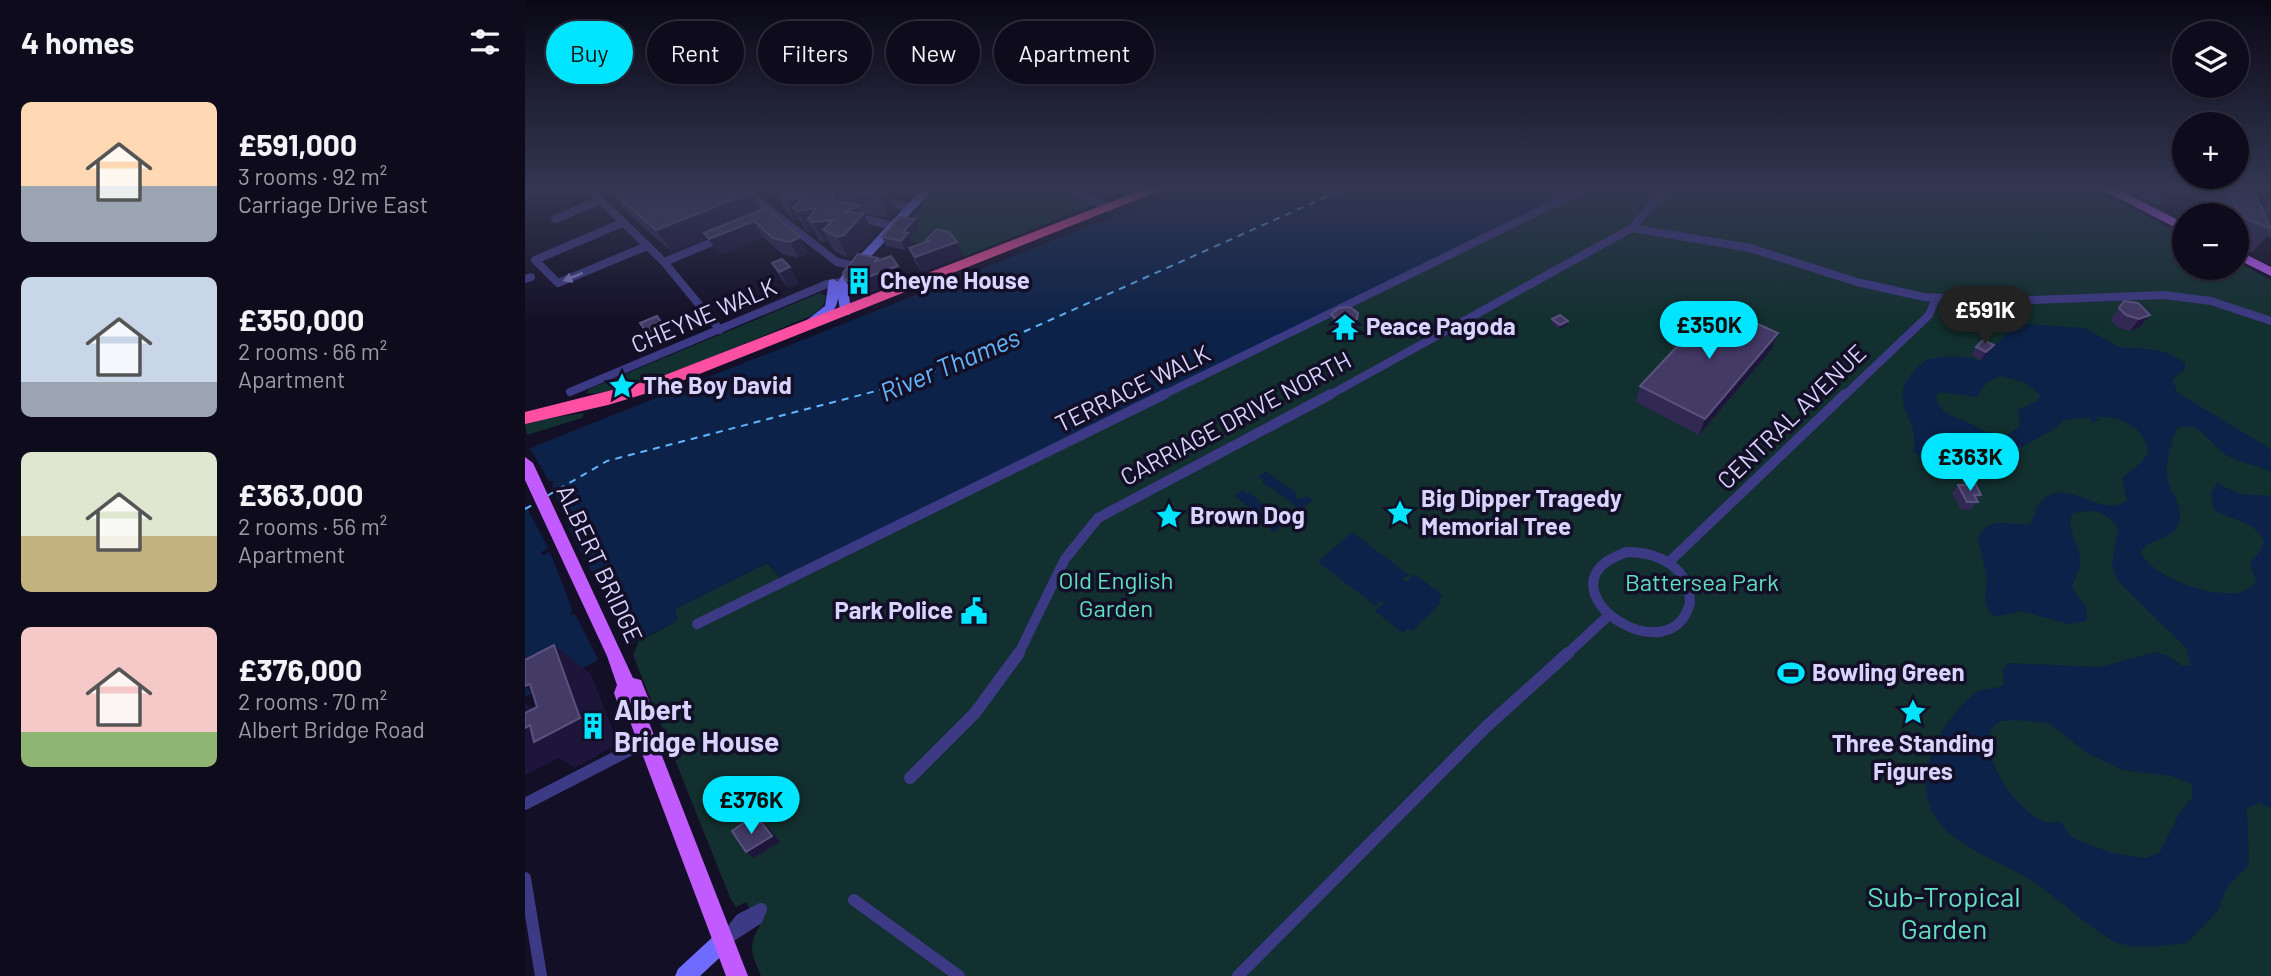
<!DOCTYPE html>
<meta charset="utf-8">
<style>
body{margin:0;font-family:Barlow,sans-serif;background:#171425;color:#f1f3f6;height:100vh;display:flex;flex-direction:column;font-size:26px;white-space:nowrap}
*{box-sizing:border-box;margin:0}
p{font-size:23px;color:#9b9ba3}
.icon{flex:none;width:38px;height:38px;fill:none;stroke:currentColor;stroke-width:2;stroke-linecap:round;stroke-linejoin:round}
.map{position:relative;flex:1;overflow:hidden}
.drawer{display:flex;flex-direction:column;background:#0e0b1c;width:525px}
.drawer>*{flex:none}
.hud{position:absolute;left:21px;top:21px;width:665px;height:63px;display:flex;gap:14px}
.buttons{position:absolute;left:1647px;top:21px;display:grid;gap:14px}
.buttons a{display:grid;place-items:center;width:77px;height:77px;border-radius:50%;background:#0e0b1c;box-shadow:0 2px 5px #0004,0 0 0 2px #2e2b3b;font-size:35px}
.price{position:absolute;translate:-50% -60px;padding:0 16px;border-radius:24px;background:#00e5ff;color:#111;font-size:23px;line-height:46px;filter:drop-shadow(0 2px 4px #0008)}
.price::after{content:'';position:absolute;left:50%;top:42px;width:21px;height:16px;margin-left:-10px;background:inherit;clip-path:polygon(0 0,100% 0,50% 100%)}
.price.current{background:#222;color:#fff}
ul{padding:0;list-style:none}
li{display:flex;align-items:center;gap:21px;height:175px;padding:0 21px}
li span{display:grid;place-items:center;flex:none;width:196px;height:140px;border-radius:10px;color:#555}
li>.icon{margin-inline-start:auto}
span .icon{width:84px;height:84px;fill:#fffc;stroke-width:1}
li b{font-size:30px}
h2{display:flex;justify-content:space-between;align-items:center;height:84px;padding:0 21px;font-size:30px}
.tag{padding:0 24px;border-radius:32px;background:#0e0b1c;box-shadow:0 2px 5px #0004,0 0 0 2px #2e2b3b;font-size:24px;line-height:63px}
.tag.current{background:#00e5ff;color:#111}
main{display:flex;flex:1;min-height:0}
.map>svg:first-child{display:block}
.green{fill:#12302f}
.water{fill:#0c2248;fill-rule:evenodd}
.pier{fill:#130f26}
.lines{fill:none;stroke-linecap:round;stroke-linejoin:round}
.ferry{stroke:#62b6ff;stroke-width:2;stroke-dasharray:7 6;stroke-linecap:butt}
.street-far2{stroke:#3d3a85;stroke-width:8}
.street-far1{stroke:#3d3a85;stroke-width:10}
.street{stroke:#3d3a85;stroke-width:12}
.secondary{fill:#6f6bff;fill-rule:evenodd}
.primary{fill:#c25bff;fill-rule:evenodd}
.highway{fill:#ff4fa3;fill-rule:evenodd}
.rail{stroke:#00e5ff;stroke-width:2;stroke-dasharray:9 7;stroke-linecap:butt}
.wall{fill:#312854}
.shaded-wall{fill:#1d163a}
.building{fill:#433a66;stroke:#5a527e;stroke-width:2}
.oneway{fill:#837fbc}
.labels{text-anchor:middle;stroke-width:7;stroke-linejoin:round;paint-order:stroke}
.poi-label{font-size:24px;font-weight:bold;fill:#d9d4ff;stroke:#130f26;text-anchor:start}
.street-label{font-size:24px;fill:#d9d4ff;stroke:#130f26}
.park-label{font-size:24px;fill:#5fe0c0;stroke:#130f26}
.water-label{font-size:26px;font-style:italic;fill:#62b6ff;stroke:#130f26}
.near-poi-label{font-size:28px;font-weight:bold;fill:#d9d4ff;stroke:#130f26;text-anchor:start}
.near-park-label{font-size:28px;fill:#5fe0c0;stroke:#130f26}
</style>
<main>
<section class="drawer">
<h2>4 homes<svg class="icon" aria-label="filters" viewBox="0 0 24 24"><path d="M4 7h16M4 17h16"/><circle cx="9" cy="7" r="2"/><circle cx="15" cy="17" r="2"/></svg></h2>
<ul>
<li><span style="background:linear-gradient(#ffd9b3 60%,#9aa5b1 0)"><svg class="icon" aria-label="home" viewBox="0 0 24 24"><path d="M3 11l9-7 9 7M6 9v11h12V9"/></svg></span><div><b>£591,000</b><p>3 rooms · 92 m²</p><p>Carriage Drive East</p></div></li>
<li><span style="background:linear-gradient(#c9d6e8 75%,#9aa5b1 0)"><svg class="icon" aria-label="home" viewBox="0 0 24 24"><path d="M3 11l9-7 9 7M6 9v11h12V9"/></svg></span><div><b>£350,000</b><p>2 rooms · 66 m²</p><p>Apartment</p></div></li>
<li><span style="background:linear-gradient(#dfe7d0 60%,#c2b280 0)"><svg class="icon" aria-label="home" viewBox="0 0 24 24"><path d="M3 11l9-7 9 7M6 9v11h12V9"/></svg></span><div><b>£363,000</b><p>2 rooms · 56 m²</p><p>Apartment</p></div></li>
<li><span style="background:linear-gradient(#f6c9c9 75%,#8fb573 0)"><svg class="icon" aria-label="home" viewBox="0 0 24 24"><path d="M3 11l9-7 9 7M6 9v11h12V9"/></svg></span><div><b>£376,000</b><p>2 rooms · 70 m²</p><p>Albert Bridge Road</p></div></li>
</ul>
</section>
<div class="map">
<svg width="1746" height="976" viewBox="0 0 1746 976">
<rect width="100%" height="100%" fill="#130f26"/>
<!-- green -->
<path class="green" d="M413,188h119l38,16 -132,53 -4,-6 -66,-13z
M1057,188h509l93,47v33h53v-6l34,18v696h-1510c-9,-21 -14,-31 -1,-50l-14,-24 -10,5 -5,-7 -98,-245 6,-14 38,-20 -2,-12 92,-46 14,15z
M295,293l6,3 -3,10 -10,9c-40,16 -193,85 -227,78l3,-4z
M59,413l-2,5 -55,17 -2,-11 7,-3z"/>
<!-- water -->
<path class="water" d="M660,188h397l-801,390 -14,-15 -91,46 1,12 -152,76v-247z
M1505,324l55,4 34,19 38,3 15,5 13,8v6l-13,11 6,13 93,56v23c-14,-7 -29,-9 -43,-16 -18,-10 -26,-36 -51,-28 -6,15 -13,36 -9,53 4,14 16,27 11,42 -5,18 -31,14 -38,29 8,26 99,60 115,29l-6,-18 11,-13 3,-9c-11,-22 -32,-20 -50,-31l-3,-17 6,-10 23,11 31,2v312l-12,-5 -12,5 2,57 -22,22 -9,24 -31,32c-19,2 -50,7 -69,0 -22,-9 -62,-47 -86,-62 -28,-18 -63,-29 -87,-52 -41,-40 -8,-105 29,-135 9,-7 21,-4 30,-9l-1,-16 5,-6 92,4 55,-15 13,4 15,10 8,-1 -5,-17 -69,-68 -5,-15 6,-37c-13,-18 -26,-20 -46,-14 -6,19 10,33 8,51 -1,8 -6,14 -8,22 6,12 19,19 14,34l-18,3 -47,-13 -25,6 -7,-5 -4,-13 2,-21 -9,-40c10,-23 33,-12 52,-14 4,-6 5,-15 9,-20 25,-32 59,15 88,-3l-5,-23 21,-17 5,-9c-2,-25 -29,-37 -54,-35l5,3 -9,3v-6l-26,3 -8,8 -74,41c-12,1 -21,-8 -32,-9 -15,-1 -27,4 -37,-9 10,-30 -29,-48 1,-80 7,-8 12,-12 23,-13 12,-2 32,-2 42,3l36,-35zM1476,376l25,7 14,12 -2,6 -20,9 2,15c-18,20 -32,7 -51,-2 -15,-8 -29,-7 -33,-27l3,-4 37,5 12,-15zM1491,720l33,3 38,30 36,17 48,6 21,8 1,12 -14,18 -19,38 -14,6 -33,-5 -29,-10 -14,-7 -9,-14c-5,-1 -10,2 -16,0 -29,-13 -66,-62 -53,-94l9,-7z
M741,471l29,21 2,7 11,-2 5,3 -12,10 -26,-19 2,-2h-5l-10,-7 2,-3 -7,-1z
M719,489l1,5 3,-2 11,8 -2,3 4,-1 26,19 -13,11 -4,-3 2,-9 -9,-2 -29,-22z
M827,532l57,43 -6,4 4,3 7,-8 29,21 -5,5 3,3 -29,28 -4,-3 -5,5 -28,-22 9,-8 -4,-3 -4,6 -58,-44z"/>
<!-- pier -->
<path class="pier" d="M8,443l-3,5 19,33h5l-2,4 20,51 7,-4 3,2 -8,6 29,52h5l-2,6 19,47h5v3l-33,17 -3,-2 4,-4 -23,-45 -5,1 2,-6 -22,-57 -6,3 -4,-2 8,-5 -23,-44v-58z"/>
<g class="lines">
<!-- ferry -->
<path class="ferry" d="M22,496l60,-35 269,-70 60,-20 410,-183
M0,509l11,-6"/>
<!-- street-far2 -->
<path class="street-far2" d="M63,188l76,74 56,68
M216,188l96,74 18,4
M545,188l39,20
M0,193l11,-5
M1594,195l13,-7
M359,202l27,6
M331,217l38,9
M30,219l45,-19
M97,223l-87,37 23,23 89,-37
M1107,228l118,20 107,34 67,15 83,4 157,-6 47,6 60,20
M139,262l58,-24
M0,279l6,-2
M45,392l257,-108 15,-2
M636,396l425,-208
M803,396l304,-168 34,-40
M1319,396l85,-81 7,-17"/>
<!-- street-far1 -->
<path class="street-far1" d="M1101,552c32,0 63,14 64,51 -19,70 -135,-3 -84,-41 6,-4 14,-7 20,-10z
M1144,562l176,-168
M172,624l468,-230
M493,655l47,-96 33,-41 233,-124
M1041,655l42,-39"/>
<!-- street -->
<path class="street" d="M385,778l65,-65 44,-60
M0,804l122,-63
M0,878l16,98
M329,900l105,76
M198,941l34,-22 4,-10
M199,941l17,-22 20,-10
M713,976l248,-249 82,-74"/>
<!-- secondary -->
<path class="secondary" d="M398,188h11l-81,88 -5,10 3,26 -2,3h-8l-3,-17c-1,14 -17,29 -31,28l-2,-3 2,-3 18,-14 4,-26 4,-1 5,3 6,-10z
M198,931l7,3 3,7 -3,7 -30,28h-25l3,-7 38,-35z"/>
<!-- primary -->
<path class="primary" d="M1574,188h16l69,35v9z
M1712,250l34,17v9l-34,-17z
M0,457l8,6 100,215 8,2 10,25 -4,8 1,7 100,256h-22l-97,-257 -7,-3 -8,-23 3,-8 -10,-29 -82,-176z"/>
<!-- highway -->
<path class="highway" d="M622,188h19l-502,200 -56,17 -83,19v-12l127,-32z"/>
<!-- rail -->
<path class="rail" d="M1702,188l44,24"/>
</g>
<!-- wall -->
<path class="wall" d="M250,188h103l19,23 -8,7 -25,-4 10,20 -19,22 -7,2 -14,-7 -4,-8h-5l-6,-3 -4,-9 -6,1 -4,-3 -5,-9 -5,1 -5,-4 -12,-21 4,-2 -5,-2z
M1618,188h109l10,20 9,-12v42l-4,-2 -15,17 -15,-7v-31h-26l-5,-13 -22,-11 -26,15 -20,-10z
M85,190l69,4 39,-4 32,3 10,17 49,43 -10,5 -17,-4 -19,-17 -43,18 -13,-18 -35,15 -47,-41z
M390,219l4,9 -9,10 2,4 -7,8 -19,-4 -4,-9z
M401,240l37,16 -41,16 -7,-10 -6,-14 18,-7z
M354,260l19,6 7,13 -40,15 -12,-1 -8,-13z
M247,263l27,20 -10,5 -7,-8z
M1599,301l26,14 -10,12 -10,4 -13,-4 -7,-7z
M806,314l27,11 -1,6 -10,5 -8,-1 -7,-9z
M1027,319l15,6 -8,4 -7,-6z
M1469,345l-5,8 -8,7 -10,-5 5,-8z
M1247,349l-73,86 -63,-33 4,-16z
M1433,485l23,10 -9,14 -11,1 -9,-17z"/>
<!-- shaded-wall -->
<path class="shaded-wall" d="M598,188h15l-13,6z
M1646,188h16l-3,3 -26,15z
M308,190l11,21 -11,-11z
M362,191l10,20 -8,7 -10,-21z
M225,193l13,22 -91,37 -16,-22z
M279,197l13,11 28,4 14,-6 15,28 -19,22 -7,2 -11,-21 -14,-7 7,13h-5l-12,-21 -5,-3 7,12 -6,1 -12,-21 -4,-3 7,12 -5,1 -11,-21z
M390,219l4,9 -9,10 2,4 -7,8 -4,-9 2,-9z
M229,221l9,16 -43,18 -11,-16z
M275,237l9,16 -10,5 -9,-16z
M432,242l6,14 -41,16 -7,-15z
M353,258l7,13 13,-5 7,13 -40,15 -8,-13z
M265,267l9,16 -10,5 -10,-16z
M833,313v12l-1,6 -10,5v-12z
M1625,315l-10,12 -10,4 9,-12z
M132,316l16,22 -17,7 -9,-12z
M1043,321l-1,4 -8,4 1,-4z
M1253,333l-6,16 -73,86 6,-16z
M1469,345l-5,8 -8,7 5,-8z
M29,645l37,29 27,70 -43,24 -16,-10 -34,17 1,4 -1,1v-77l20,13z
M5,684l33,30 -38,-26v-2z
M236,822l8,6 11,14 -26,16 -8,-6z"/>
<!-- building -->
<path class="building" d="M88,188h59l7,6 13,-6h25l1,2 4,-2h20l8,5 -94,37 -46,-40z
M265,188h88l9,3 -8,6 -46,-7v10l26,6 -14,6 19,1 -20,22 -7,2 -14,-7 10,-10 -20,2 -5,-3 9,-11 -20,3 -4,-3 11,-11 -20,3 -6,-4z
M1703,188h24l19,41 -31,-13z
M241,208l34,29 -10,5 -17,-4 -19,-17 -45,18 -5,-6z
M375,217l15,2 -12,13 5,1 -7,8 -19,-4z
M412,229l12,3 8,10 -42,15 -6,-9 20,-7 -3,-1z
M333,254l20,4 -4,4 17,-6 7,10 -41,15 -12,-1 -2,-7z
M257,259l8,8 -11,5 -7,-9z
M1599,301l14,2 12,12 -11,4 -13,-4 -7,-7z
M1191,305l62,28 -73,86 -65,-33z
M825,307l8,6 -1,6 -10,5 -8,-1 -8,-9 8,-6z
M1035,315l8,6 -8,4 -8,-6z
M132,316l7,10 -17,7 -7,-10z
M1458,340l11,5 -8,7 -10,-5z
M1433,485h18l5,10h-7l4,7h-11z
M29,645l26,73 -46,24 -4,-17 -5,3v-15l12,-6 -7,-23 -5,2v-26z
M220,822l5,8 11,-8 11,14 -26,16 -14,-21z"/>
<!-- one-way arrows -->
<defs><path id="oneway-solid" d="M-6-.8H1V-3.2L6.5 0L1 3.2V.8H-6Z" transform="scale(1.75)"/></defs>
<use class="oneway" href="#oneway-solid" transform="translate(48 277) rotate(158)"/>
<!-- sky -->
<linearGradient id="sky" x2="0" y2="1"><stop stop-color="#0a0815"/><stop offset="0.58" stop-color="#333752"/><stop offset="1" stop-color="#333752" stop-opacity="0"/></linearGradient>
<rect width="1746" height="325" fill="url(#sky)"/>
<!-- icons -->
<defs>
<symbol id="building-bare" viewBox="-9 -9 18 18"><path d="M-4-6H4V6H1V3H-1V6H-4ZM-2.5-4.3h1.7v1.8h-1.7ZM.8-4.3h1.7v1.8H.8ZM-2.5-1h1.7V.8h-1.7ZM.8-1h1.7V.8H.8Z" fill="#00e5ff" stroke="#130f26" stroke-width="2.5" paint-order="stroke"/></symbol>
<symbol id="temple-bare" viewBox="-9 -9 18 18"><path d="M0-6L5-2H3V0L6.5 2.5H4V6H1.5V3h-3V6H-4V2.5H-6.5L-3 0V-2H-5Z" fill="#00e5ff" stroke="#130f26" stroke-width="2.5" paint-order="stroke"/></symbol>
<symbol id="sight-bare" viewBox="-9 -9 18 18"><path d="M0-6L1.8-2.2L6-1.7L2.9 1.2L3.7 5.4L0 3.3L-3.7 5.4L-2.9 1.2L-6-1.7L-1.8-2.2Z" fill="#00e5ff" stroke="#130f26" stroke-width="2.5" paint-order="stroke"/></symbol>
<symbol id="civic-bare" viewBox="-9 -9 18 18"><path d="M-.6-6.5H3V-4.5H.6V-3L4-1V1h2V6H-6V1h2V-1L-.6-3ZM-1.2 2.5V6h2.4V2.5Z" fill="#00e5ff" stroke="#130f26" stroke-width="2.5" paint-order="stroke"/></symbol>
<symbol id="stadium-bare" viewBox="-9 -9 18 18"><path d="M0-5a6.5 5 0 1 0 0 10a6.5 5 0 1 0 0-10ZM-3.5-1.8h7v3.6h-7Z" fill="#00e5ff" stroke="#130f26" stroke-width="2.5" paint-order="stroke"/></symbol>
</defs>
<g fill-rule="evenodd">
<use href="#building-bare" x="315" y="262" width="38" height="38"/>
<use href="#temple-bare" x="801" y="308" width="38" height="38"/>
<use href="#sight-bare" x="78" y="367" width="38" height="38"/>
<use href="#sight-bare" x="856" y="494" width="38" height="38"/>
<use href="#sight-bare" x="625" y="497" width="38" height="38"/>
<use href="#civic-bare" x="430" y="592" width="38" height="38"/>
<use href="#stadium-bare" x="1247" y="654" width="38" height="38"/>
<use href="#sight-bare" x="1369" y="693" width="38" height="38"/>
<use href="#building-bare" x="49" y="707" width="38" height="38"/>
</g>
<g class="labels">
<!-- poi labels -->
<g class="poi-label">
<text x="355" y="289">Cheyne House</text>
<text x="841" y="335">Peace Pagoda</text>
<text x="118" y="394">The Boy David</text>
<text x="896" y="507">Big Dipper Tragedy<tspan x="896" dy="28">Memorial Tree</tspan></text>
<text x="665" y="524">Brown Dog</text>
<text x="428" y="619" text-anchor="end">Park Police</text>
<text x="1287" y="681">Bowling Green</text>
<text x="1388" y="752" text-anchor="middle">Three Standing<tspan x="1388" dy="28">Figures</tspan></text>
</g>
<!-- street labels -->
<g class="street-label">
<text transform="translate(179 316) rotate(-23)" y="8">CHEYNE WALK</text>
<text transform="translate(608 389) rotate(-26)" y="8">TERRACE WALK</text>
<text transform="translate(1267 417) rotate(-44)" y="8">CENTRAL AVENUE</text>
<text transform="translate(711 419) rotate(-28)" y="8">CARRIAGE DRIVE NORTH</text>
<text transform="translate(74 564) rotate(65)" y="8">ALBERT BRIDGE</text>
</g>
<!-- park labels -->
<g class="park-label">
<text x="591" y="589">Old English<tspan x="591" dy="28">Garden</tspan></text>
<text x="1177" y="591">Battersea Park</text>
</g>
<!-- water labels -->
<g class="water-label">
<text transform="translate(425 365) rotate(-23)" y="9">River Thames</text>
</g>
<!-- near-poi labels -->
<g class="near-poi-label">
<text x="89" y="720">Albert<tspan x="89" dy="32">Bridge House</tspan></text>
</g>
<!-- near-park labels -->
<g class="near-park-label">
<text x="1419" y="907">Sub-Tropical<tspan x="1419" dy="32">Garden</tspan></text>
</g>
</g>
</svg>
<div class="buttons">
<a><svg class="icon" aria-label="layers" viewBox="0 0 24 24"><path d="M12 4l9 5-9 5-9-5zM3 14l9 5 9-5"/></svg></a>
<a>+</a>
<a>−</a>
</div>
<b class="price current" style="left:1460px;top:346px">£591K</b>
<b class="price" style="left:1184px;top:361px">£350K</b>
<b class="price" style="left:1445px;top:493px">£363K</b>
<b class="price" style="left:226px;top:836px">£376K</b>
<div class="hud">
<a class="tag current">Buy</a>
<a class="tag">Rent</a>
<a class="tag">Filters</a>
<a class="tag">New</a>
<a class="tag">Apartment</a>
</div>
</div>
</main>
